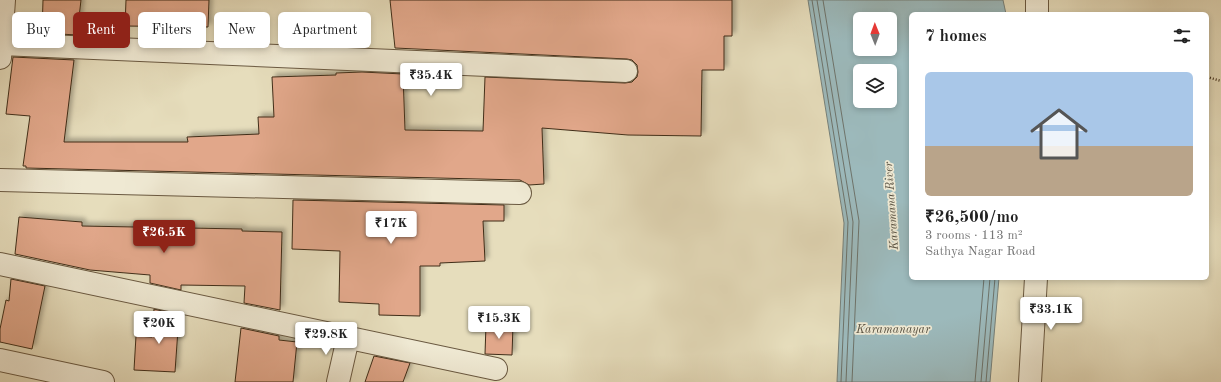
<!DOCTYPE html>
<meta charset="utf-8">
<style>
body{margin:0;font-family:"Old Standard TT",serif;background:#f6f6f6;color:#222;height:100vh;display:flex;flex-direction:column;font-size:15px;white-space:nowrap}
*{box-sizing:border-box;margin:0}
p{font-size:13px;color:#767676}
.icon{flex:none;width:22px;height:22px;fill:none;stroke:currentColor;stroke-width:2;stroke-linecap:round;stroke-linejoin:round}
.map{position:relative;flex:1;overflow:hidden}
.details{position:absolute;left:909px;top:12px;width:300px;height:268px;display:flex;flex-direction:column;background:#fff;border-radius:6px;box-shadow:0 2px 6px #0003}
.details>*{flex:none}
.banner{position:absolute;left:12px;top:12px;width:380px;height:36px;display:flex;gap:8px}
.needle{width:26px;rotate:359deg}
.controls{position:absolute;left:853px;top:12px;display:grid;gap:8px}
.controls a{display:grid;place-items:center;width:44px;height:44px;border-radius:6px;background:#fff;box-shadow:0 2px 6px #0003;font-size:20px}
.price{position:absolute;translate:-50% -34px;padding:0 9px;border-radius:4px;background:#fff;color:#222;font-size:13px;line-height:26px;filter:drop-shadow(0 1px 2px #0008)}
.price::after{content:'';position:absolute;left:50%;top:24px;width:12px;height:9px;margin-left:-6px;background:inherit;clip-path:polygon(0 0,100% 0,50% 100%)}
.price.selected{background:#8f2418;color:#fff}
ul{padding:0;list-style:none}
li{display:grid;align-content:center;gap:8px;height:212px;padding:0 16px}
li span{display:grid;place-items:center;height:124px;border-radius:6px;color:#555}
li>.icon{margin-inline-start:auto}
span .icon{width:72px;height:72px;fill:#fffc;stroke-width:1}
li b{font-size:17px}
h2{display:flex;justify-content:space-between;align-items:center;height:48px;padding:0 16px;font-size:17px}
.pill{padding:0 14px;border-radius:6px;background:#fff;box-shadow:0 2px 6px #0003;font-size:14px;line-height:36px}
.pill.selected{background:#8f2418;color:#fff}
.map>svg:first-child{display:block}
.water{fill:#9cb9bb;stroke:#77817a;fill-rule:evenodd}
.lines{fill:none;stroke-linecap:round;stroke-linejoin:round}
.shore{stroke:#6e736a;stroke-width:1}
.building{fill:#e1a78a;stroke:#402d18;filter:url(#shadow)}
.street-casing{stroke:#6a5941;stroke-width:24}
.path{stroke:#402d18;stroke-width:2.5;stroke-dasharray:1 2;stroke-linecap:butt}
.street{stroke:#efe9d3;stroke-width:22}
.labels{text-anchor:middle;stroke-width:3.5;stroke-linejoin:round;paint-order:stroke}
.water-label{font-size:12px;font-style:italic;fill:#575041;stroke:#efe9d3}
</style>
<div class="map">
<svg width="1221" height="382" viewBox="0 0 1221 382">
<defs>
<filter id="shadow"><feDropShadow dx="3.5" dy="-3.5" stdDeviation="2" flood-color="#0004"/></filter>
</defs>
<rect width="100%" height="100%" fill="#e6ddbc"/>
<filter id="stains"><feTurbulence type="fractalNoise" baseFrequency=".005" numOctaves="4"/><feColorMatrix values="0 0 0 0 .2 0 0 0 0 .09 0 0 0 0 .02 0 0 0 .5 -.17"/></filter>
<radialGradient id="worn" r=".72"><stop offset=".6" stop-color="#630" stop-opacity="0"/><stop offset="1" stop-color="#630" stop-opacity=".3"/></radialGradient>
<!-- water -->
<path class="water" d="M808,0h195l3,14h-95v264h88l-9,104h-153l7,-159zM860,19h30v30h-30zM860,71h30v30h-30z"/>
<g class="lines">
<!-- shore -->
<path class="shore" d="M812,0l36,222 -7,160
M817,0l36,222 -7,160
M823,0l36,221 -7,161
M975,382l9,-104
M981,382l9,-104
M986,382l9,-104"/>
</g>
<!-- building -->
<path class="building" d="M43,0h38l-4,35 -35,-2z
M126,0h83l-1,27 -83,-1z
M390,0h342v36h-8v34h-22l-1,66 -73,-1 -86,-7 2,56 -15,1 -9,-5 -494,-12v-2h-3l7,-50 -24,-2 7,-57 61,3 -10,82h124l-1,-5 72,-3 -1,-17h16l-2,-40 64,-2v-2l26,-1 41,2 2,56 78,1 2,-54 140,6 7,-1 5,-5 1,-5 -1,-7 -5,-5 -5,-1 -232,-11z
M293,200l211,5v16h-21l2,40 -45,2v3h-20v50l-41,-1v-11l-40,-2 1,-51 -48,-2z
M19,217l63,5v4l160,3v2l40,1 -2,78 -36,-7 1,-17 -64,-1v5l-31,-7v-8l-60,-5 -75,-16z
M11,279l34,7 -13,63 -32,-7v-13l6,-29 3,1z
M154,309l25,6 -4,57 -41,-2 2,-34 16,1z
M486,325h27l-1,30 -27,-1z
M241,328l38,8v4l18,2 -4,40h-58z
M374,356l36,7 -7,19h-38z"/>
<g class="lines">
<defs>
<path id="street" d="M1037,0v14
M1,44l625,27
M0,58l4,-58
M0,180l520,13
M0,264l496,105
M0,360l103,22
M338,382l10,-44
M1030,382l6,-104"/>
</defs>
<!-- street casing -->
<use href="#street" class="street-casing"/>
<!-- path -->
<path class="path" d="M1207,77l14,4"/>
<!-- street -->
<use href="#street" class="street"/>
</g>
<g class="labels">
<!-- water labels -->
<g class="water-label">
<text transform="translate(891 206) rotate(-94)" y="4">Karamana River</text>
<text x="893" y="333">Karamanayar</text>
</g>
</g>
<rect width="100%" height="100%" filter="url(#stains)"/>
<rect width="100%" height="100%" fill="url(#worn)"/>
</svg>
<div class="controls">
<a><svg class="needle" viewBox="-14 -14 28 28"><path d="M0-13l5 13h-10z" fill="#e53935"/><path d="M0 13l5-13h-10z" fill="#767676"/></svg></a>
<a><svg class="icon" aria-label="layers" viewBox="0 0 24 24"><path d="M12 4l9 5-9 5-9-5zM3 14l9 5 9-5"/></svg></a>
</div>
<b class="price" style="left:431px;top:97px">₹35.4K</b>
<b class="price" style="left:391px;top:245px">₹17K</b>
<b class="price selected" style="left:164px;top:254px">₹26.5K</b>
<b class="price" style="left:1051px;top:331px">₹33.1K</b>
<b class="price" style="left:499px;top:340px">₹15.3K</b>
<b class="price" style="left:159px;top:345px">₹20K</b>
<b class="price" style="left:326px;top:356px">₹29.8K</b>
<div class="banner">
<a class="pill">Buy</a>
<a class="pill selected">Rent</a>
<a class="pill">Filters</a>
<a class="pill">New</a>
<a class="pill">Apartment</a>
</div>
<section class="details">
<h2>7 homes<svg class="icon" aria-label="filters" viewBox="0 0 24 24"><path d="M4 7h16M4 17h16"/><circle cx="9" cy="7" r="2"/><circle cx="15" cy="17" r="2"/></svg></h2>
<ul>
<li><span style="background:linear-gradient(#a9c7e8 60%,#b9a48a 0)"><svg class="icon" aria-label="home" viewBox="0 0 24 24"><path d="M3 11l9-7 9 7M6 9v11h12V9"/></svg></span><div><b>₹26,500/mo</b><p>3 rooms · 113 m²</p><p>Sathya Nagar Road</p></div></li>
</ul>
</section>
</div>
